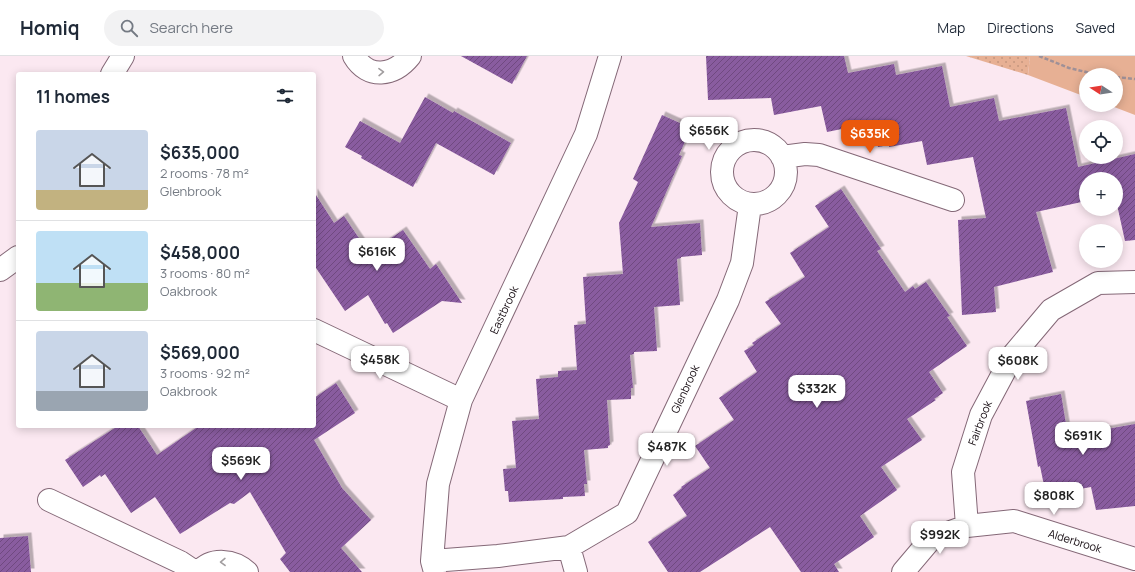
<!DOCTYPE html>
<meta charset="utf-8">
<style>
body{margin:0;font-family:Manrope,sans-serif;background:#f2f2f3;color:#1f2937;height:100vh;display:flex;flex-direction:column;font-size:15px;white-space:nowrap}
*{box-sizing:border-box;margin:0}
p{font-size:13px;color:#747a83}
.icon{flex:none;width:22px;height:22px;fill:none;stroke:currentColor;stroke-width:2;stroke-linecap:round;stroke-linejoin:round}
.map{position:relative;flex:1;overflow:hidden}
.details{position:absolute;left:16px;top:16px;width:300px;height:356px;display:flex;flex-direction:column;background:#fff;border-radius:4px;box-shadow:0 2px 10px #0003}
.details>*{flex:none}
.needle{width:26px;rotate:282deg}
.fabs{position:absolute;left:1079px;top:12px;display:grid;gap:8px}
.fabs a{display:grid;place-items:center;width:44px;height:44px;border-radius:50%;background:#fff;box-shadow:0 2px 10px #0003;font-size:20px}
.price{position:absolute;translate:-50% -34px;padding:0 9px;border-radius:8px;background:#fff;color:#222;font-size:13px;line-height:26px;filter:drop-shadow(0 1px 2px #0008)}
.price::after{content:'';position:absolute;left:50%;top:24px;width:12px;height:9px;margin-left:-6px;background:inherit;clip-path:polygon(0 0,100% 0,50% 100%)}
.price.active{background:#ea580c;color:#fff}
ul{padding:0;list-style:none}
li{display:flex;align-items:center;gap:12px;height:100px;padding:0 20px}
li+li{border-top:1px solid #e0e1e3}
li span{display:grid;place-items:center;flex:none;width:112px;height:80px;border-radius:4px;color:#555}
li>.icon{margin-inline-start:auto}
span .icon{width:48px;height:48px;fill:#fffc;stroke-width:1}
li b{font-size:17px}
h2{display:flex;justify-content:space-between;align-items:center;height:48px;padding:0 20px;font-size:17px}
header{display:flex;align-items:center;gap:24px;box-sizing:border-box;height:56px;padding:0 20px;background:#fff;border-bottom:1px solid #e0e1e3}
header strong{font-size:19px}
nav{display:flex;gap:22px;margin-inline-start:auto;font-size:14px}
.search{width:280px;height:36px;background:#f2f2f3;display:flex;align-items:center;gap:10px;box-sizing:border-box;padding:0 14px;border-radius:22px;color:#747a83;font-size:15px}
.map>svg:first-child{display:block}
.grass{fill:#e7b094}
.park{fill:url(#park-dots)}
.building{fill:url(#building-hatch);filter:url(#shadow)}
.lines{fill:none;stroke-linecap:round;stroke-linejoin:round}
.minor-casing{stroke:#846877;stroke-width:24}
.path{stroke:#9f9097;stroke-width:2.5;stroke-dasharray:4 2;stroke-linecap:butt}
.minor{stroke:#fff;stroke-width:22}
.oneway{stroke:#a19d9f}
.labels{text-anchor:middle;stroke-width:4;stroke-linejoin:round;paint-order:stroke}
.street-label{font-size:11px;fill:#13090f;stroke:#fff}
</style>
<header>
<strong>Homiq</strong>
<div class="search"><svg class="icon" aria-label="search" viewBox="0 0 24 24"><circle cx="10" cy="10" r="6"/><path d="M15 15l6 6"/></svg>Search here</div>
<nav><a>Map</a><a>Directions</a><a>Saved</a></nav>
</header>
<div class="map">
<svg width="1135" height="516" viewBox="0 0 1135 516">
<defs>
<pattern id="park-dots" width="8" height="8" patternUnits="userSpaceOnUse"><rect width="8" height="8" fill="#e7b094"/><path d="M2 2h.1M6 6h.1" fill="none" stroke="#c5967e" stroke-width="1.8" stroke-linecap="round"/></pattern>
<pattern id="building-hatch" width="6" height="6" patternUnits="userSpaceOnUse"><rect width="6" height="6" fill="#895b9f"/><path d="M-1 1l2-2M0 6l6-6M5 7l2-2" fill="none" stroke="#6f4980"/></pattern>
<filter id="shadow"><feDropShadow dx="3.5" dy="-3.5" stdDeviation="0" flood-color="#0004"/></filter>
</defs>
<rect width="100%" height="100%" fill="#fbe8f1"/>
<!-- grass -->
<path class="grass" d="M1030,0h105v59l-26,-10h7v-30h-30v22l-58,-22z"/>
<!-- park -->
<path class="park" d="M966,0h64l-2,19z"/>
<!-- building -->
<path class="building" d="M461,0h66l-15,28z
M706,0h138l4,17 46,-9 2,11 46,-9 8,41 44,-9 5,23 67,-13 12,59 57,-13v86l-10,1 -9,-41v-21h-30v22l-50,11 17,60 -59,15 2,25 -34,3 -4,-95 28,-2 -13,-61 -46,8 -5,-24 -33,6v-2l-11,2 -4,-21 -2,1 -1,-4 -44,9 -6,-26 -47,9 -3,-17 -63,2z
M425,41l28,16 1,-2 57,32 -17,32 -58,-32 -23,44 -52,-29 1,-2 -17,-9 15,-26 40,22z
M662,59l29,13 -12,27 3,1 -31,71 49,-4 2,32 -21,2v1l-4,1 3,46 -26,2 3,44 -23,1v2l-4,1 3,33h-2v11l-24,1 3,45 -2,1v2l-24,2 3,34h-3l1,12 -22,1v2l-54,3 -1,-11h-3l-2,-22 13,-1 -4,-47 27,-2 -3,-40 22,-2v-6l19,-1 -3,-45 12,-1 -3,-47 40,-3 -4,-51 19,-41 -5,-3z
M841,133l40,60 -4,2 28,41 8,-6 2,3 11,-7 24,34 -3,1 20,29 -38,26 14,21 -9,6 2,1 -29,19 15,21 -41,27 16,23 -37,26 14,21 -40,27 5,8h-38l-31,-45 -70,45h-32l-20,-30 39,-26 -14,-21 9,-7 -1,-1 29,-19 -15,-22 39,-26 -15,-22 38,-26 -13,-21 10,-6 -2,-2 29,-19 -16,-22 40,-25 -15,-24 39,-26 -14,-21z
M314,136l20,31 10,-7 25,37 34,-23 27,39 6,-5 26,39 -20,-2 -49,32 -6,-10 -2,1 -17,-29 -23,16 -31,-46z
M336,327l19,30 -41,27 28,48 29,32 -30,28 21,24h-72l-10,-13 6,-6 -36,-61 -16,12 -4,-1 -50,31 -25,-37 -24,16 -26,-39 -4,3 -1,-2 -17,12 -18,-27 53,-34h20l19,29 42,-29h115v-28z
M1061,338l7,42 67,-12v82l-39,4 -5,-23 -45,8 -6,-29 -2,1 -12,-66z
M28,480l3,36h-31v-34z"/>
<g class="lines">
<defs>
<path id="minor" d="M354,0c14,24 40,20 56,0
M112,18l11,-18
M722 116a32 32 0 1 1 64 0a32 32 0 1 1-64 0Z
M782,101l23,-3 14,1 134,45
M0,214l18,-13
M314,274l147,70
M49,444l131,62 15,10
M967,470l-4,-54 18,-57 32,-60 38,-45 47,-27 37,-1
M569,491l7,25
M432,505l66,-5 71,-9 58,-34 101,-213 14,-37 8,-58
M199,516c13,-15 35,-12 48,0
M435,516l-3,-11 6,-77 23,-84 125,-266 24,-78
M903,516l28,-33 36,-13 47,-5 121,38"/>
</defs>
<!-- minor casing -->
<use href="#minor" class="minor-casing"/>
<!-- path -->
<path class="path" d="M1039,0l30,12 30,7
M1116,21l19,2"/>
<!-- minor -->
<use href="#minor" class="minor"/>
</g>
<!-- one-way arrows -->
<defs><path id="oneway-chevron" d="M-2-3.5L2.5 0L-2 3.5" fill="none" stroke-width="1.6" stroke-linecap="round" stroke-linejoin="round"/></defs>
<g class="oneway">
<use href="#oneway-chevron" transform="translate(381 16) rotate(-1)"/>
<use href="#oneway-chevron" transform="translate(223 506) rotate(179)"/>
</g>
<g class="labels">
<!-- street labels -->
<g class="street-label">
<text transform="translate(504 254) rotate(-65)" y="4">Eastbrook</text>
<text transform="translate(685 333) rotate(-65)" y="4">Glenbrook</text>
<text transform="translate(980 367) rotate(-69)" y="4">Fairbrook</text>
<text transform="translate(1075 485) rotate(17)" y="4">Alderbrook</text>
</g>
</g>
</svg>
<div class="fabs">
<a><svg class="needle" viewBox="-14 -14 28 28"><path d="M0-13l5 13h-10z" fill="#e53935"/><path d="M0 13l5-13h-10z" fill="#747a83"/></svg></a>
<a><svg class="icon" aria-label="locate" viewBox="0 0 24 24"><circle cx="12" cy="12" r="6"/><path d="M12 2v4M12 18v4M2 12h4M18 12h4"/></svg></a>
<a>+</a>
<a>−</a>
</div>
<b class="price" style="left:709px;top:95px">$656K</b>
<b class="price active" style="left:870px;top:98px">$635K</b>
<b class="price" style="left:377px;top:216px">$616K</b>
<b class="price" style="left:380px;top:324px">$458K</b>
<b class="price" style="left:1018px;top:325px">$608K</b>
<b class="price" style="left:817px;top:353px">$332K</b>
<b class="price" style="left:1083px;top:400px">$691K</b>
<b class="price" style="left:667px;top:411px">$487K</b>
<b class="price" style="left:241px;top:425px">$569K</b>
<b class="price" style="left:1054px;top:460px">$808K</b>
<b class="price" style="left:940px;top:499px">$992K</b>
<section class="details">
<h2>11 homes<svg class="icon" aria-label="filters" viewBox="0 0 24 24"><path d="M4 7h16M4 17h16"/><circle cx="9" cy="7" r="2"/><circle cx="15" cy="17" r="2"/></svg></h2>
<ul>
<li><span style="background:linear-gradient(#c9d6e8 75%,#c2b280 0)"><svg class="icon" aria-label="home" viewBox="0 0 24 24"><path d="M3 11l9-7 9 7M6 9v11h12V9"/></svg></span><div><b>$635,000</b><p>2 rooms · 78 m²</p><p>Glenbrook</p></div></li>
<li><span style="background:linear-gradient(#bfe0f5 65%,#8fb573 0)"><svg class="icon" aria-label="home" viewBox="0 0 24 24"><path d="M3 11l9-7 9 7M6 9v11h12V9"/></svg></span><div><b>$458,000</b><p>3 rooms · 80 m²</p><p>Oakbrook</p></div></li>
<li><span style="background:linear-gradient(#c9d6e8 75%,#9aa5b1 0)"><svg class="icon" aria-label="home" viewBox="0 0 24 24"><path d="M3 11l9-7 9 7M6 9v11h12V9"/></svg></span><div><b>$569,000</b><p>3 rooms · 92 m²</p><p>Oakbrook</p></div></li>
</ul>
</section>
</div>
